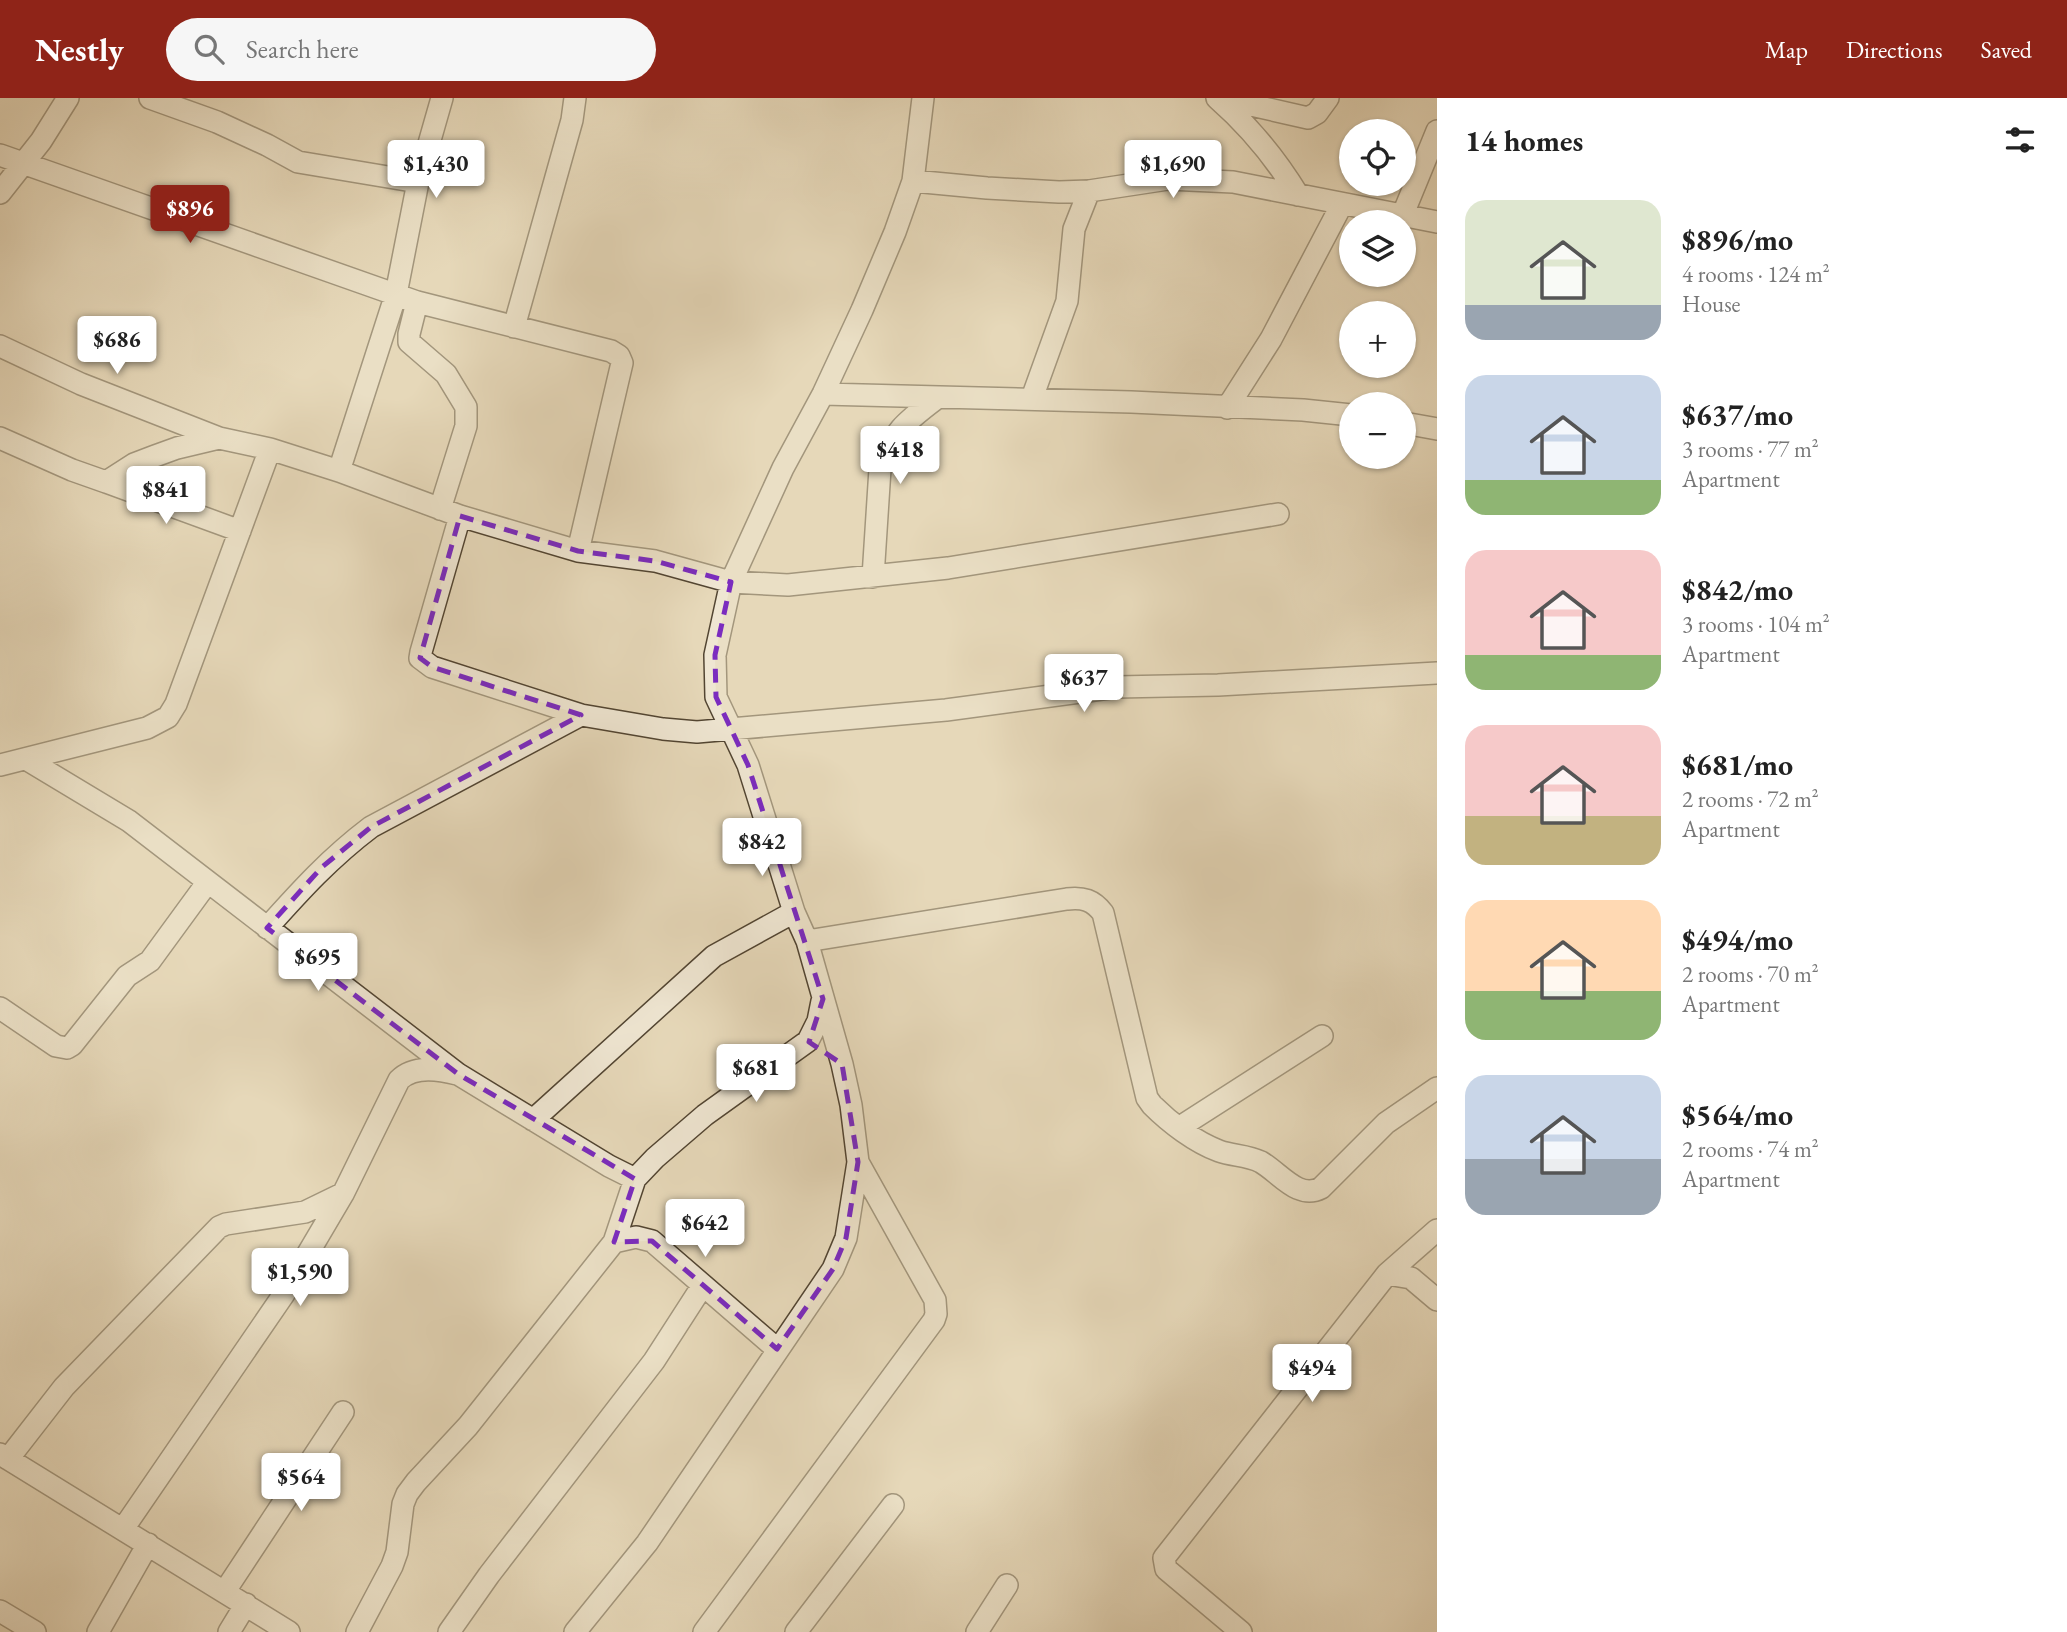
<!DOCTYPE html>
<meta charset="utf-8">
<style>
body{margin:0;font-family:"EB Garamond",serif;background:#f6f6f6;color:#222;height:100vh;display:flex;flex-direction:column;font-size:26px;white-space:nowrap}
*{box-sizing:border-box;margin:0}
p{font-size:23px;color:#767676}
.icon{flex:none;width:38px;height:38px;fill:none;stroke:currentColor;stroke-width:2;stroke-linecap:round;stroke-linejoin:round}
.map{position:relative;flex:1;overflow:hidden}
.details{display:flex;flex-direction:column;background:#fff;width:630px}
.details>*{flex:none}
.buttons{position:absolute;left:1339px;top:21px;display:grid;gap:14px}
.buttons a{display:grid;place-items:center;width:77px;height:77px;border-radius:50%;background:#fff;box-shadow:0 2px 5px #0004;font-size:35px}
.price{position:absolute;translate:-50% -60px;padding:0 16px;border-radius:7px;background:#fff;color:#222;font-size:23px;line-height:46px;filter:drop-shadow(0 2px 4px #0008)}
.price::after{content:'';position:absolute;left:50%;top:42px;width:21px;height:16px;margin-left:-10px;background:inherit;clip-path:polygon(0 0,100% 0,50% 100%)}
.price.active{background:#8f2418;color:#fff}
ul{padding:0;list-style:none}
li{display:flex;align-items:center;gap:21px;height:175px;padding:0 28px}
li span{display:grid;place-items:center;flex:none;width:196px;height:140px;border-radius:21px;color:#555}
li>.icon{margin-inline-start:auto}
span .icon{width:84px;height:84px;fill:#fffc;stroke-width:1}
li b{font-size:30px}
h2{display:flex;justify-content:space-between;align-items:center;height:84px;padding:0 28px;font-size:30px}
header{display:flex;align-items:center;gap:42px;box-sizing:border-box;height:98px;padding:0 35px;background:#8f2418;color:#fff}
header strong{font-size:33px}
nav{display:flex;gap:38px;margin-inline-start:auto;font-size:24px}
.search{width:490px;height:63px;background:#f6f6f6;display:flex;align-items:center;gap:18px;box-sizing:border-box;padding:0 24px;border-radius:38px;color:#767676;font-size:26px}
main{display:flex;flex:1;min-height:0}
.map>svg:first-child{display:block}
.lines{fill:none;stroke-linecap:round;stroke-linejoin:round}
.minor-casing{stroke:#524532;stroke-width:24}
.minor{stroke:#efe6d2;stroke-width:21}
.marked{fill:none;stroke:#7b2cbf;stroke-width:5;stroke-dasharray:14 9;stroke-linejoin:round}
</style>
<header>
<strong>Nestly</strong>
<div class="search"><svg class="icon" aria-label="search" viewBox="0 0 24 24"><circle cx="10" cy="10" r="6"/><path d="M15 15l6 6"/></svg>Search here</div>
<nav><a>Map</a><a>Directions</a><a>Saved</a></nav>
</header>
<main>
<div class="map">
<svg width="1437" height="1534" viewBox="0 0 1437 1534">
<rect width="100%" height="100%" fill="#e6d8b9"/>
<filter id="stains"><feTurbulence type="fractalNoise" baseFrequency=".00286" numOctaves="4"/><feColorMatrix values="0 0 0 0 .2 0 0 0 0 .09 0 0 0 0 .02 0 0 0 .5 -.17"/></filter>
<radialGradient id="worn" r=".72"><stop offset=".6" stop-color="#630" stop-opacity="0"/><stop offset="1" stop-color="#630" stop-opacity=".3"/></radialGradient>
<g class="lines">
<defs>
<path id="minor" d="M150,0l67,24 50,23 31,17 120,20
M1217,0c33,29 58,59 81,97
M1220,0l88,20 9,-5 11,-15
M0,57l417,147 194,49 8,5 3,7 -44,188
M913,83l74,7 72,4 30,-1 79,-12 65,3 204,40
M0,95l41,-52 27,-43
M1403,116l34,-83
M417,204l-8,32v8l37,32 20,33v19l-26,83
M514,229l58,-207 3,-22
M0,248l81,38 138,54
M823,296l308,8 172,8 48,5
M1032,300l35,-97 7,-72 15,-38
M1227,310l44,-69 71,-135
M1404,325l33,6
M0,340l72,32 34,12 28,-18 21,-8 22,-8 42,-10 51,11 69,22 121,45 118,35 77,10 76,21 57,3 160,-17 330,-54
M339,373l57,-177 22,-112 24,-84
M106,384l134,49
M460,418l-39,136 -1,6 12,9 149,48 82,14 34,3 249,-22 171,-23 101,-2 219,-12
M873,479l7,-108c11,-37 28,-49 57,-71
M26,661l103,62 329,253 151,92 26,13
M0,667l147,-37 21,-11 8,-13 94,-255
M267,830c34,-38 63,-70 104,-101l210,-112
M807,843l260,-42c16,-2 26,1 36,14l44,185 5,7c18,18 43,37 67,46 14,5 28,4 42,11 19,11 37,38 60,26l65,-65 51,-35
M0,910l56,38 11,2 5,-3 55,-69 23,-15 57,-78
M533,1022l181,-164 80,-44
M1180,1029l142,-91
M614,1144l22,-5 16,4 125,108
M1387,1176l24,4 26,22
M0,1356l289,178
M8,1361l56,-72 155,-160 7,-3 79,-12 37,-18
M123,1431l161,-235 59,-100 56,-114c15,-15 39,-11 58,-6
M225,1493l118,-179
M0,1513l35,21
M98,1534l50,-88
M229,1534l17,-28
M357,1534l35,-66 5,-14 6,-48 4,-10 9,-12 52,-56 146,-184 21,-63 20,-21 50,-43 103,-74 10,-20 4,-20
M449,1534l40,-57 165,-214 49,-76
M575,1534l72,-89 186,-274 13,-31 12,-76 -7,-57 -9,-41 -35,-123 -13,-29 -46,-147 -32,-68 -1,-42 16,-73 52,-114 40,-74 39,-84 33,-78 18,-51 10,-83
M704,1534l230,-312 2,-6 -1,-14 -77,-138
M796,1534l97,-127
M977,1534l30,-47
M1241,1534l-75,-63 -2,-11 223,-284 50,-44"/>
</defs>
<!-- minor casing -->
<use href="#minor" class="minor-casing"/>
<!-- minor -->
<use href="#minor" class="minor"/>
</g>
<!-- marked area -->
<path d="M0 0H1437V1534H0ZM460,418l118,35 77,10 76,21 -16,73 1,42 32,68 75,234 -14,43 33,22 16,98 -12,76 -13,31 -56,80 -125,-108 -38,1 21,-63 -177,-105 -191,-146 55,-61 49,-40 210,-112 -149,-48 -12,-9z" fill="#e6d8b9" fill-opacity=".55" fill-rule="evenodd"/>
<path class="marked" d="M460,418l118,35 77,10 76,21 -16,73 1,42 32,68 75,234 -14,43 33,22 16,98 -12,76 -13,31 -56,80 -125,-108 -38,1 21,-63 -177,-105 -191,-146 55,-61 49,-40 210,-112 -149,-48 -12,-9z"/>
<rect width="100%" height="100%" filter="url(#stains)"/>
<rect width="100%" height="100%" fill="url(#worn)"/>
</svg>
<div class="buttons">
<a><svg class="icon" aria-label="locate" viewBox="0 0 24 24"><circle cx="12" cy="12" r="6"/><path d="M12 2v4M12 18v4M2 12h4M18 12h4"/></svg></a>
<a><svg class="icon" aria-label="layers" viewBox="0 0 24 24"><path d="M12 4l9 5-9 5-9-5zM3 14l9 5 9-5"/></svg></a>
<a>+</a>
<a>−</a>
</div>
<b class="price" style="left:436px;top:102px">$1,430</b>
<b class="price" style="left:1173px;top:102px">$1,690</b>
<b class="price active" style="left:190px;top:147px">$896</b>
<b class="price" style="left:117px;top:278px">$686</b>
<b class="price" style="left:900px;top:388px">$418</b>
<b class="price" style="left:166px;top:428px">$841</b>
<b class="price" style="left:1084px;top:616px">$637</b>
<b class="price" style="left:762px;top:780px">$842</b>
<b class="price" style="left:318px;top:895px">$695</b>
<b class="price" style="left:756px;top:1006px">$681</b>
<b class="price" style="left:705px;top:1161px">$642</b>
<b class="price" style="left:300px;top:1210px">$1,590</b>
<b class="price" style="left:1312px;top:1306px">$494</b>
<b class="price" style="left:301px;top:1415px">$564</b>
</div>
<section class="details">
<h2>14 homes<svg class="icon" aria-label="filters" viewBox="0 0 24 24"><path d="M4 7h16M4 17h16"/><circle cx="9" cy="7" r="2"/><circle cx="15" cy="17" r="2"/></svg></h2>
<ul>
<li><span style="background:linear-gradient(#dfe7d0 75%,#9aa5b1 0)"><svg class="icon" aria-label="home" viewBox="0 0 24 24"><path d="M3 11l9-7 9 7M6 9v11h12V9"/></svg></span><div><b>$896/mo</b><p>4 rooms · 124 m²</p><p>House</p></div></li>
<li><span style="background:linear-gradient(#c9d6e8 75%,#8fb573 0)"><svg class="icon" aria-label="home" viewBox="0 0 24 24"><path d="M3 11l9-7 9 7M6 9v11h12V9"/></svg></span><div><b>$637/mo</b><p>3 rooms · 77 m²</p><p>Apartment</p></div></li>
<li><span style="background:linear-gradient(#f6c9c9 75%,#8fb573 0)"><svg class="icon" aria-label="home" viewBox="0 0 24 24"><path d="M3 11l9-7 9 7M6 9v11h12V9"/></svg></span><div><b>$842/mo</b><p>3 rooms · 104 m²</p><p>Apartment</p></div></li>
<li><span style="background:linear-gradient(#f6c9c9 65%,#c2b280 0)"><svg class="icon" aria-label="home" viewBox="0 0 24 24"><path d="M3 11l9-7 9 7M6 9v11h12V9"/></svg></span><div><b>$681/mo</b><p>2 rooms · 72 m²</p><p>Apartment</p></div></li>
<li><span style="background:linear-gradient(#ffd9b3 65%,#8fb573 0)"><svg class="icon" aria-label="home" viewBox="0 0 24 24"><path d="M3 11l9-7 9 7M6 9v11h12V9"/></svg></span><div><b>$494/mo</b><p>2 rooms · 70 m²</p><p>Apartment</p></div></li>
<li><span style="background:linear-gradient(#c9d6e8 60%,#9aa5b1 0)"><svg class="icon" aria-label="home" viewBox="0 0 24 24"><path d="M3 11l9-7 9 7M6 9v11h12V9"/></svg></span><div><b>$564/mo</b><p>2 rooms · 74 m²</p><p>Apartment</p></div></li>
</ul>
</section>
</main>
